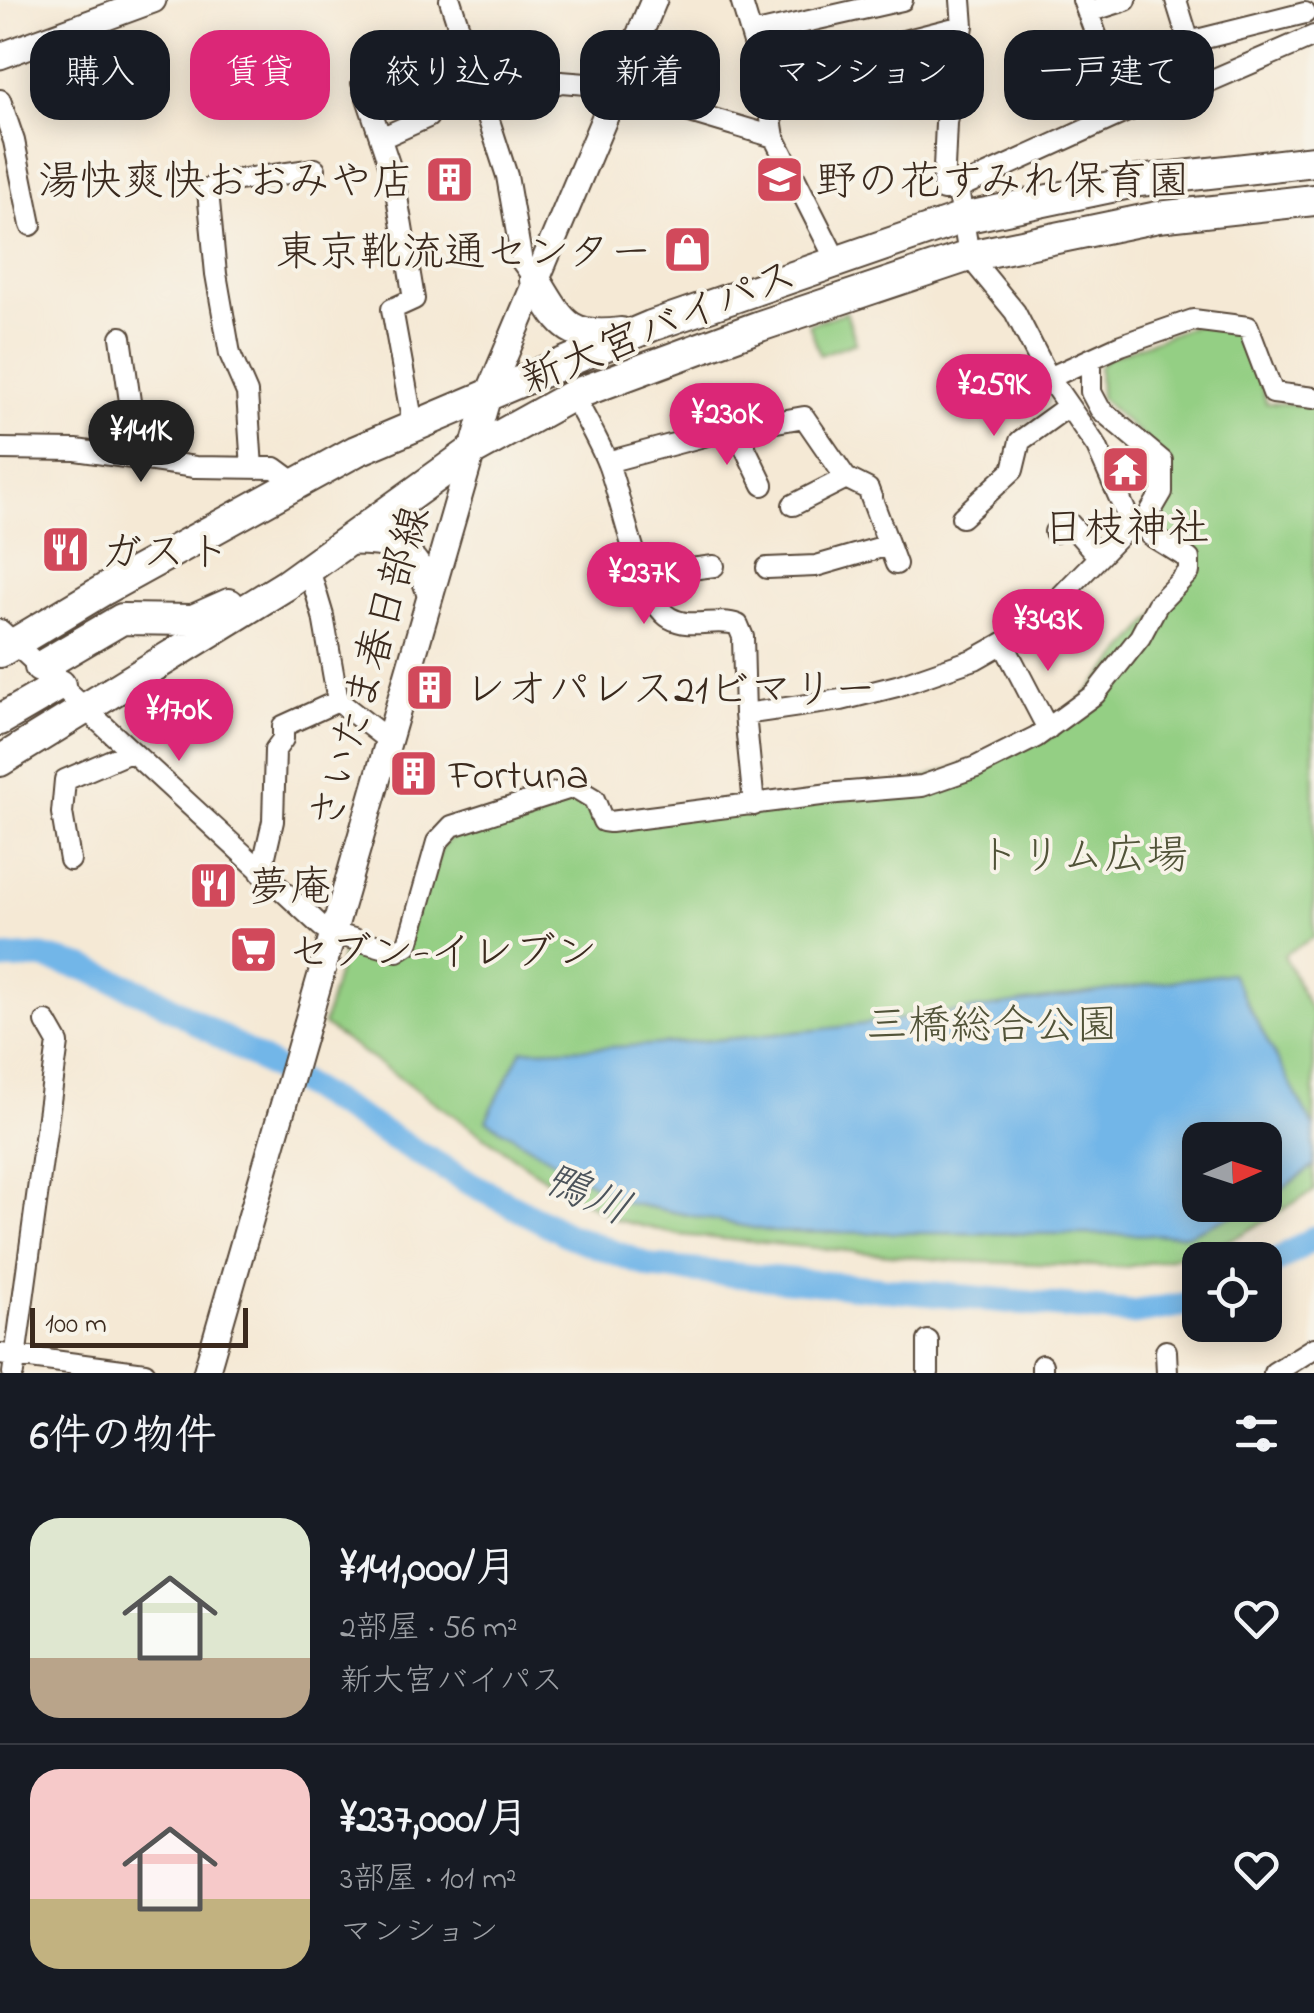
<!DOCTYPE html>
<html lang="ja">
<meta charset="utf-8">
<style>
body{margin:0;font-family:"Indie Flower","Klee One",sans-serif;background:#20242c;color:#f1f3f6;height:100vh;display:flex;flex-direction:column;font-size:38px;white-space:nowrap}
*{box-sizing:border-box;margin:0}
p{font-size:32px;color:#9ea1a6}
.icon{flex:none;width:55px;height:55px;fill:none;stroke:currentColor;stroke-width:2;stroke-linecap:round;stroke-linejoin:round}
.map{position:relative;height:1373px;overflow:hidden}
.drawer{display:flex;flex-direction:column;background:#171b24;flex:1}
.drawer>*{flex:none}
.top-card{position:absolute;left:30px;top:30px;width:1255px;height:90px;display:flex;gap:20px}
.needle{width:65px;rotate:87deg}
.buttons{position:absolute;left:1182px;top:1122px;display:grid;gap:20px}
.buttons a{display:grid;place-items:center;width:100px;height:100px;border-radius:20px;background:#171b24;box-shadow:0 5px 25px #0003;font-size:50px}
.scale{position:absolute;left:30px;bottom:25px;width:218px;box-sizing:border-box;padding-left:10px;border:5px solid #3b2a1e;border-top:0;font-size:28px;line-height:35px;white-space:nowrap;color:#3b2a1e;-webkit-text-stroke:8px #f7f3e8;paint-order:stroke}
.price{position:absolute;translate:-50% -85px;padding:0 22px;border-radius:35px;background:#db2777;color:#fff;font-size:32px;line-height:65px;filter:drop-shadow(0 2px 5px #0008)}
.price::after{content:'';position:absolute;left:50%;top:60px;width:30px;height:22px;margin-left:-15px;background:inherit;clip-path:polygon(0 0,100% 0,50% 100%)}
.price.current{background:#222;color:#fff}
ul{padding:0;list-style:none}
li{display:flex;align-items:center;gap:30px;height:250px;padding:0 30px}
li+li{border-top:2px solid #363941}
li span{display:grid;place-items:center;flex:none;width:280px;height:200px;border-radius:30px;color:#555}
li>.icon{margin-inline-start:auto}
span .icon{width:120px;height:120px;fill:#fffc;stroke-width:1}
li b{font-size:42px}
h2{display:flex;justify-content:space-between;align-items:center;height:120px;padding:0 30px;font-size:42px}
.tag{padding:0 35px;border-radius:30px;background:#171b24;box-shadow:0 5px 25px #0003;font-size:35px;line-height:90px}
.tag.current{background:#db2777;color:#fff}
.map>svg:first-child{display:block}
.green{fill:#94cf84;stroke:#687c51;stroke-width:2.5;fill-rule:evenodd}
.water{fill:#72b6e8;stroke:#567083;stroke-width:2.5}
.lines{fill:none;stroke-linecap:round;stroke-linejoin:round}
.river{stroke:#72b6e8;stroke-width:25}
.minor-casing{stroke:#574739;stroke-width:24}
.major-casing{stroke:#574739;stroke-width:29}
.highway-casing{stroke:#574739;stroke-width:34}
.minor{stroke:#fff;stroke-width:20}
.major{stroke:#fff;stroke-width:25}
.highway{stroke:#fff;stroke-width:30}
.labels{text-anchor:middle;stroke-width:8;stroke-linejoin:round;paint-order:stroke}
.poi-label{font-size:42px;fill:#3b2a1e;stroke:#f7f3e8;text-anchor:start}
.street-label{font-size:42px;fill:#3b2a1e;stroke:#f7f3e8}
.park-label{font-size:42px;fill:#515338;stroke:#f7f3e8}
.water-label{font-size:45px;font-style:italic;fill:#4c545b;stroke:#f7f3e8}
</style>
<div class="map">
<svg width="1314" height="1373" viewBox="0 0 1314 1373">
<rect width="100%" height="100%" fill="#f7f3e8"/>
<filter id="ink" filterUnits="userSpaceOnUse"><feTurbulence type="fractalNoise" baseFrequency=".01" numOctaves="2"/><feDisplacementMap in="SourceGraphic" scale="20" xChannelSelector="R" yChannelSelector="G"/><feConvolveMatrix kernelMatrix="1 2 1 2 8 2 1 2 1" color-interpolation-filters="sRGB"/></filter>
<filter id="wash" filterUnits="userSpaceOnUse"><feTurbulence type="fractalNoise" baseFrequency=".0048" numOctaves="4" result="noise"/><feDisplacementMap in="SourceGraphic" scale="40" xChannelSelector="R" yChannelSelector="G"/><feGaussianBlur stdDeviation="2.25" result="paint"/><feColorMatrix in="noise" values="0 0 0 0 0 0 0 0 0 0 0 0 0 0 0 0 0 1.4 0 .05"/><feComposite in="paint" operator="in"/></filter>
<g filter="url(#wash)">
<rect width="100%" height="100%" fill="#f5e9d5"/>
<!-- green -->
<path class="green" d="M846,312l10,30 -36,13 -11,-31z
M1198,324l49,10 19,69 48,2v532l-30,18 30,62v174l-79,47 -68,21 -41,8 -172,-6 -274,-26 -63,-15 -68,-39 -226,-156 23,-83 51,13 45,-109 18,-16 115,-37 16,8 6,19 270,-23 182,-60 143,-164c-43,-52 -40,-46 -22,-111l-70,-64 -1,-31 8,-9zM1200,1140h65v65h-65z"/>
<!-- water -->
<path class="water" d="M1231,973l83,155v38l-49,35v-61h-65v65h57l-71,30 -413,-3 -150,-30 -137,-82 36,-70c238,-3 474,-45 709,-77z"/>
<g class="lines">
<!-- river -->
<path class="river" d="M0,959l41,-2 44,11 70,30 311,183 102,54 85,32 479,46 68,-11
M1265,1268l49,-30"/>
</g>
</g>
<g filter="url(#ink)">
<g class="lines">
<defs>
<path id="minor" d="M450,0l57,176 15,86 13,18
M741,0l23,76 10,61 62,123
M961,0l2,26 -17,97 -3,67 15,-2 11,68 46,56 34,66 48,69 34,77
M1083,0l42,112
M1176,0l13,42 116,-29
M1088,12l38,-12
M752,34l150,-34
M888,45l75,-19
M0,100l14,41 17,84
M486,109l75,-27 38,3 175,52
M381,138l47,-21
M958,188l167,-76 85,-31 104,-45
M121,337l17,122
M1049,378l72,-33 72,-25 55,7 25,66 41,5
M573,395c12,23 26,46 35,69 14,36 32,137 62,154 21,12 47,-1 68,7l5,12 2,77 9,91
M413,425l-21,-116 22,-10 -20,-120 -32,-96 102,-40
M736,429l27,56
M0,449l76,1 119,17 80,1 19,14
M607,462l108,-29 89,-16 42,61 22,11 28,75
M252,468l-5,-75 -17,-39 -14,-80 -8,-83 9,-8 98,-14
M793,505l53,-27
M962,517l51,-47 7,-29 47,-34
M1055,532l13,-10 31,35
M767,568l49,-2 73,-21
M309,569l14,47 15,85 50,39
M643,575l71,-9
M0,630l321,296 11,7 65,18 11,-7 29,-102 15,-16 122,-39 20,12 9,22 7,1 227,-29 85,-7 54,-19 60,-30 59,-43 45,-57 17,-32 32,-33v-13l-39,-24 -5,-14 17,-29v-31l-62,-52 -9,-17v-32
M1003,643l45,86
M745,714l96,-14 56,-14 78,-27 55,-31 101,-104h13
M70,860l-8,-47 3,-33 65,-28
M261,873l12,-52 2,-71 8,-11v-13l55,-25
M1166,1351l1,22
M0,1354l145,19
M1042,1365v8
M13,1373l45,-330 -12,-21
M928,1373v-32
M1274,1373l40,-25"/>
<path id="major" d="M0,56l153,-56
M347,542c47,0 70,4 83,53
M206,1373l283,-980 165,-393"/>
<path id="highway" d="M535,280c26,42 31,60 86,53
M0,652l105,-63 251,-138 295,-125 312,-108 176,-37 175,-20
M40,667l82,-48 71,1 36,-16
M0,720l60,-35
M0,761l286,-176 186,-134 101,-56 187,-69 209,-70 189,-39 156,-17"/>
</defs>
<!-- minor casing -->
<use href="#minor" class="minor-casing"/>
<!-- major casing -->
<use href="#major" class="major-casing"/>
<!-- highway casing -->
<use href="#highway" class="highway-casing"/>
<!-- minor -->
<use href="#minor" class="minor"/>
<!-- major -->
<use href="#major" class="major"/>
<!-- highway -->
<use href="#highway" class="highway"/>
</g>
</g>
<!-- icons -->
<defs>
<symbol id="building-square" viewBox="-11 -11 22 22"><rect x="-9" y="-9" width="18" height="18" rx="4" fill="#d1495b" stroke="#f7f3e8"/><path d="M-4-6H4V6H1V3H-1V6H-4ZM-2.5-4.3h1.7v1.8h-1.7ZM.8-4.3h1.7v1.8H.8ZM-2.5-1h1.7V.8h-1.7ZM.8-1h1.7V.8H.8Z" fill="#fff"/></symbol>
<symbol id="school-square" viewBox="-11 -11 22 22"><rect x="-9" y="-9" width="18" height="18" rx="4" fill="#d1495b" stroke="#f7f3e8"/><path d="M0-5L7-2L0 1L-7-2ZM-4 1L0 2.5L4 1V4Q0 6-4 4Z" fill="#fff"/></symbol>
<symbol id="shop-square" viewBox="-11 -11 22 22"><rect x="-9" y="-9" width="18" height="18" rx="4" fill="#d1495b" stroke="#f7f3e8"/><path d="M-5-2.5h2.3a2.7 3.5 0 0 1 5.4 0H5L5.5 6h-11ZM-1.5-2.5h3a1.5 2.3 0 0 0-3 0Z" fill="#fff"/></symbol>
<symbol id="temple-square" viewBox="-11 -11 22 22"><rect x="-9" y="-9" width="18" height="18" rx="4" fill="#d1495b" stroke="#f7f3e8"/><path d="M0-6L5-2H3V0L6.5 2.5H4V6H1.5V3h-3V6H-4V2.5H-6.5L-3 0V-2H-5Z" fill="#fff"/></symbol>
<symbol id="restaurant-square" viewBox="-11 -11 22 22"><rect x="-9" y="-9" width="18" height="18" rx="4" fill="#d1495b" stroke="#f7f3e8"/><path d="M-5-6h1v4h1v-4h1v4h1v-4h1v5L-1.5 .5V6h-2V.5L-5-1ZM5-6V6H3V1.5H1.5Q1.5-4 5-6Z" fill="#fff"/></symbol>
<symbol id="supermarket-square" viewBox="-11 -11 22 22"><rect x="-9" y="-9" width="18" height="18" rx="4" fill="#d1495b" stroke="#f7f3e8"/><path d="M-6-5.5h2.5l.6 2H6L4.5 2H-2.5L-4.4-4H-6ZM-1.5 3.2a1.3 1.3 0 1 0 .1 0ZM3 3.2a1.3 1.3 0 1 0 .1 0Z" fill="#fff"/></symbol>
</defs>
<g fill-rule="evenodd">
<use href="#building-square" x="422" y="152" width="55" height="55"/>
<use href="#school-square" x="752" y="152" width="55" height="55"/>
<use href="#shop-square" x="660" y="222" width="55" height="55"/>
<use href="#temple-square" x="1098" y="442" width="55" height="55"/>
<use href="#restaurant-square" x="38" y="522" width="55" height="55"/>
<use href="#building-square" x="402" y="660" width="55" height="55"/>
<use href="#building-square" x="386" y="746" width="55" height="55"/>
<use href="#restaurant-square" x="186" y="858" width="55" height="55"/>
<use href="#supermarket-square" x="226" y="922" width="55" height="55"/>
</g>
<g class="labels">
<!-- poi labels -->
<g class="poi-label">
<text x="414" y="194" text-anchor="end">湯快爽快おおみや店</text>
<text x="815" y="194">野の花すみれ保育園</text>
<text x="652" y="265" text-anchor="end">東京靴流通センター</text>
<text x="1126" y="541" text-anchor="middle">日枝神社</text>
<text x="100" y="565">ガスト</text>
<text x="464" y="702">レオパレス21ビマリー</text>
<text x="449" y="788">Fortuna</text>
<text x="248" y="900">夢庵</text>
<text x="288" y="965">セブン-イレブン</text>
</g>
<!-- street labels -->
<g class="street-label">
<text transform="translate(658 325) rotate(-22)" y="15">新大宮バイパス</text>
<text transform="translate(368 667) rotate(-74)" y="15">さいたま春日部線</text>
</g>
<!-- park labels -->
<g class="park-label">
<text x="1083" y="868">トリム広場</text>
<text x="992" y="1038">三橋総合公園</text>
</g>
<!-- water labels -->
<g class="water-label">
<text transform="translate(588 1192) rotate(24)" y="16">鴨川</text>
</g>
</g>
</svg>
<div class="buttons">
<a><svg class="needle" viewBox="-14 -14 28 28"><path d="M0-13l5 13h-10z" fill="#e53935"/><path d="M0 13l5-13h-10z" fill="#9ea1a6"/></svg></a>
<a><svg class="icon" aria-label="locate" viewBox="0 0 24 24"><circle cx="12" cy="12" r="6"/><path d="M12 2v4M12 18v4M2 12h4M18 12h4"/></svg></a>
</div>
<div class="scale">100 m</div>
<b class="price" style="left:994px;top:439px">¥259K</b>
<b class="price" style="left:727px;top:468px">¥230K</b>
<b class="price current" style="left:141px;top:485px">¥141K</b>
<b class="price" style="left:644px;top:627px">¥237K</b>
<b class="price" style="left:1048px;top:674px">¥343K</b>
<b class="price" style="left:179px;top:764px">¥170K</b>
<div class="top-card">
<a class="tag">購入</a>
<a class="tag current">賃貸</a>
<a class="tag">絞り込み</a>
<a class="tag">新着</a>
<a class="tag">マンション</a>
<a class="tag">一戸建て</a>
</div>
</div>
<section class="drawer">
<h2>6件の物件<svg class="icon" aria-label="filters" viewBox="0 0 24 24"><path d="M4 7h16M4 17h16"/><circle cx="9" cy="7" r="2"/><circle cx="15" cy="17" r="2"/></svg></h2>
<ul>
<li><span style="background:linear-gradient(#dfe7d0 70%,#b9a48a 0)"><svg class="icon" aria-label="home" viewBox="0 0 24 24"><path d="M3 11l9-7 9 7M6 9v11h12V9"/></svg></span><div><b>¥141,000/月</b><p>2部屋 · 56 m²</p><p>新大宮バイパス</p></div><svg class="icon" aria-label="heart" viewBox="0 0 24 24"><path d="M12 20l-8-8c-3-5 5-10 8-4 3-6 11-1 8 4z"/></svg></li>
<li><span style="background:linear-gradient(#f6c9c9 65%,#c2b280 0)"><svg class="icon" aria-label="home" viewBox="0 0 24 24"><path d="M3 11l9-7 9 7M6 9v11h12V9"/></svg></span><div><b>¥237,000/月</b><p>3部屋 · 101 m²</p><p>マンション</p></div><svg class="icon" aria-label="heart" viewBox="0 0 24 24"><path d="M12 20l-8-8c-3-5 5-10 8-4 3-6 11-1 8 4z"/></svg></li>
</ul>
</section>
